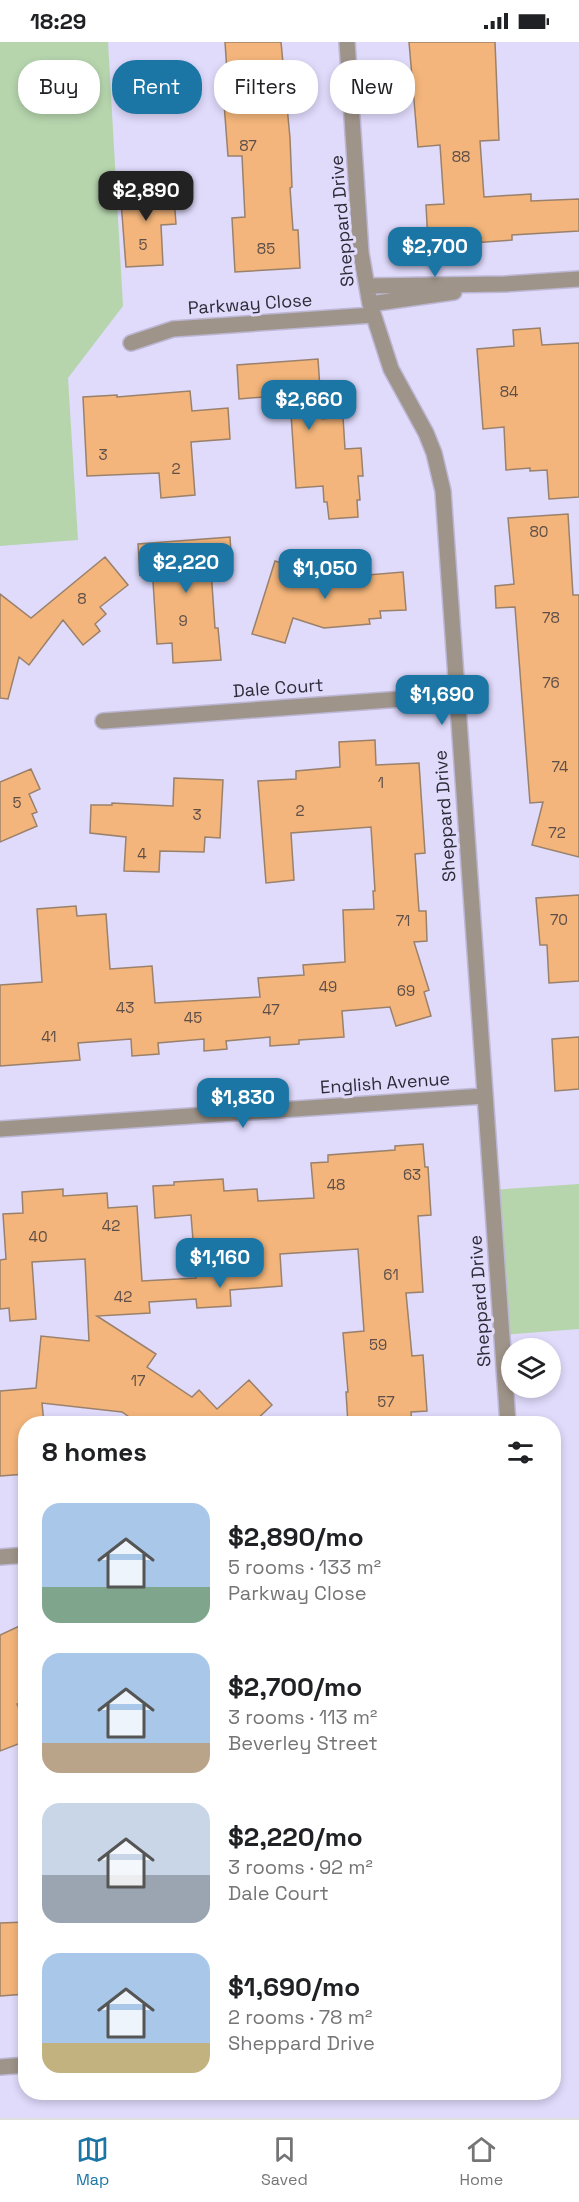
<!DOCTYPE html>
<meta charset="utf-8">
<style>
body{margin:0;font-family:"Space Grotesk",sans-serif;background:#f2f2f2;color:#202124;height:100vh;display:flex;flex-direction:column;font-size:22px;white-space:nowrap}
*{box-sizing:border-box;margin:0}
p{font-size:20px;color:#757577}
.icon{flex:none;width:33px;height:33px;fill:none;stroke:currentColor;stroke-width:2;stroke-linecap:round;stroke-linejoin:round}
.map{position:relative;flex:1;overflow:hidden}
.drawer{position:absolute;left:18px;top:1374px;width:543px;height:684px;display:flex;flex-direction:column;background:#fff;border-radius:24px;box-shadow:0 3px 9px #0003}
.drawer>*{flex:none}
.hud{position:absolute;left:18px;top:18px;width:543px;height:54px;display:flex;gap:12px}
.tools{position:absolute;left:501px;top:1296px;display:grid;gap:12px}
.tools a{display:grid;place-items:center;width:60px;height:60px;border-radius:50%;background:#fff;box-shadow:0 3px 9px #0003;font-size:30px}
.price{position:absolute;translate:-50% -51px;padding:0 14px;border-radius:12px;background:#1c76a5;color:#fff;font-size:20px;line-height:39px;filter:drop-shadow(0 2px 3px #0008)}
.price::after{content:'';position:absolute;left:50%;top:36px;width:18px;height:14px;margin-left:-9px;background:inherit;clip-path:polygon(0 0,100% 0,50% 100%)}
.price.active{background:#222;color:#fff}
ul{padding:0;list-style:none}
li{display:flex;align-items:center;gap:18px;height:150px;padding:0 24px}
li span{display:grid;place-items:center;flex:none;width:168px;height:120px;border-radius:18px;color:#555}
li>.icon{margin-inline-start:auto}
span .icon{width:72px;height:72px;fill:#fffc;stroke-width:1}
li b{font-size:26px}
h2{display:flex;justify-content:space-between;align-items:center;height:72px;padding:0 24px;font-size:26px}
.tag{padding:0 21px;border-radius:24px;background:#fff;box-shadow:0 3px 9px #0003;font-size:21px;line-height:54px}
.tag.active{background:#1c76a5;color:#fff}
.status{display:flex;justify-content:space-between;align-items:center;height:42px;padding:0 30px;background:#fff;direction:ltr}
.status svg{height:16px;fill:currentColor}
.dock{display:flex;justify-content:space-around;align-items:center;height:84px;border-top:2px solid #e0e0e0;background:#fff;font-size:16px;color:#757577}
.dock a{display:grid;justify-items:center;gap:3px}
.dock .active{color:#1c76a5}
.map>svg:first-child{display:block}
.green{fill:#b6d5ad}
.building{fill:#f3b57b;stroke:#9a816b;stroke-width:1.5}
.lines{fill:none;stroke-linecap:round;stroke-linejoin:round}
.minor-casing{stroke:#bcb7d4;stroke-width:18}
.minor{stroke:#9f9489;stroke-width:15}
.labels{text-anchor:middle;stroke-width:6;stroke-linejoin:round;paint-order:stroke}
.number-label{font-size:15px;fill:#5e4e48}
.street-label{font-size:18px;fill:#2d2b37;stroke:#e0dafb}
</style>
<div class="status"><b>18:29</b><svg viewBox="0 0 49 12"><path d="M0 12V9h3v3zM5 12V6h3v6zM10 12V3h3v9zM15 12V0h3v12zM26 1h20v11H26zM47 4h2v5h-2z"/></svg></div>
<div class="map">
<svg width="579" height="2076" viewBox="0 0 579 2076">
<rect width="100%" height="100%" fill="#e0dafb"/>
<!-- green -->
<path class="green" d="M0,0h108l15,264 -55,72 10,162 -78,6z
M579,1142v145l-77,6 -11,-145z"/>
<!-- building -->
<path class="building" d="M225,0h56l9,96 2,49 -2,1 3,42h5l2,38 -65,4 -3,-54 13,-1 -3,-61h-14l-4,-53 5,-1z
M409,0h86l4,98 -19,1 4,56 47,-3v7l48,-2v32l-67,4v5l-40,3v-3l-44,2 -2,-37 18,-1 -4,-59 -22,2z
M173,142l3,40 -15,1 2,40 -37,2 -6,-79z
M540,286l2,17 37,-2v154l-30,2 -2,-29 -17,1v-3l-24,2 -2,-43 -21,2 -6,-80 37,-3 -1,-16z
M318,317l4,60 21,-2 2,32 16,-1 2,28h-5l2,24h-3l1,17 -29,2 -2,-17h-3l-1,-16 -27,2 -5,-74 -14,1 -1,-19 -37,3 -2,-34z
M190,349l2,20 36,-3 2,31 -39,3 4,53 -34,3 -2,-25 -72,3 -4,-79 34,-2v2z
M568,472l5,81h6v262l-47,-12 11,-43 -13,1 -15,-196 -19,1 -1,-22 19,-2 -6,-66z
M230,495l2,32 -21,1 4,58h3l3,32 -48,3 -1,-20 -15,1 -5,-78 -12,9 -2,-31z
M105,515l23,28 -28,22 6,7 -11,10 5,7 -17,14 -20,-25 -34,45 -10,-8 -11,42 -8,-1v-104l31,24z
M275,519l57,17 71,-6 3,38 -26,1 1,7 -12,1 1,5 -46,4 -31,-10 -8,25 -33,-9z
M375,698l1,25 43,-2 6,90 -10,1 4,57h7l1,30 -13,1 15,48 -5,2 7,24 -35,10 -6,-19 -48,4 2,26 -45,3v4l-29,2v-9l-44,4 1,8 -23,2v-12l-46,4 1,11 -27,2 -1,-17 -53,4 2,17 -80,6v-81l42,-3 -5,-73 39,-3 1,10 29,-2 4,55 42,-3 3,37 105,-6 -2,-19 46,-3 -1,-10 42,-3 -2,-52 31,-1 -1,-18h2l-4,-64 -80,6 3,47 -28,3 -8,-102 38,-2v-8l44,-4 -1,-25z
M31,727l9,20 -11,5 8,18 -5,2 5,12 -37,16v-60z
M174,736l49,2 -3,58 -15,-1 -1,15 -44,-1 -1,21 -35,-1 2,-34 -36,-4 1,-28h21v-2l61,3z
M579,853v86l-30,2 -2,-38h-7l-4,-47z
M579,995v52l-24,2 -3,-52z
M423,1102l2,23h3l3,48 -13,1 5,76 -17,1 6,63 11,-1 4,56 -16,1 1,12h-64l-2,-32h2l-5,-59 21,-2 -6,-82 -78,5 2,32 -52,4 1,16 -34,2 -1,-9 -47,3 1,11 -53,3 59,38 -9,13 45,30 7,-7 18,19 32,-29 23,25 -20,19h-113l-17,-12 -80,-9 2,21h-18v50l-26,2v-85l36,-3 5,-52 48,5 -4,-82 -53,3 4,57 -26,2 -1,-13 -9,1v-49l6,-1 -3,-45 20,-1 -1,-21 41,-3v7l44,-3 1,15 29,-2 5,75 54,-3 -5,-63 -36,3 -2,-32 21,-1v-3l49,-3 1,12 33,-2 1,12 56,-3 -3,-35 17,-1v-7l67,-5v-4z
M26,1581v77l-9,4 9,18v19l-26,10v-116z
M26,1880v72l-26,2v-73z"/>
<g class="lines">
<defs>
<path id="minor" d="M347,0l14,211 9,51 21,65 35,64 8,20 9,38 65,933
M367,244l138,-2 74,-5
M370,262l84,-12
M131,301l42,-14 200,-14
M103,679l353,-26
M0,1087l484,-33
M0,1515l26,-2
M0,2025l26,-2"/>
</defs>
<!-- minor casing -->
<use href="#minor" class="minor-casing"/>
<!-- minor -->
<use href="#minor" class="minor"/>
</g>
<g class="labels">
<!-- number labels -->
<g class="number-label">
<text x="248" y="109">87</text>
<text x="461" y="120">88</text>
<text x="143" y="208">5</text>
<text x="266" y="212">85</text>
<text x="509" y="355">84</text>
<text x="103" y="418">3</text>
<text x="176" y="432">2</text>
<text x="539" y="495">80</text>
<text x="82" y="562">8</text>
<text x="551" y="581">78</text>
<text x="183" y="584">9</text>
<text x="551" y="646">76</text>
<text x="560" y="730">74</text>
<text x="381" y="746">1</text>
<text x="17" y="766">5</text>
<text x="300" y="774">2</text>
<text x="197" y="778">3</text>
<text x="557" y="796">72</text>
<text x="142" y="817">4</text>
<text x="559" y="883">70</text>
<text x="403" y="884">71</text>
<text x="328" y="950">49</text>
<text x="406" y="954">69</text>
<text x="125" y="971">43</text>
<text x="271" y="973">47</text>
<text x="193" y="981">45</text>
<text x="49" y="1000">41</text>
<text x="412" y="1138">63</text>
<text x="336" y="1148">48</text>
<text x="111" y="1189">42</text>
<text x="38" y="1200">40</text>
<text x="391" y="1238">61</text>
<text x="123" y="1260">42</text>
<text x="378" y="1308">59</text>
<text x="138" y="1344">17</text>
<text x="386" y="1365">57</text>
</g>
<!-- street labels -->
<g class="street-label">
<text transform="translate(342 179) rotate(-95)" y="6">Sheppard Drive</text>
<text transform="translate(250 262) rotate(-4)" y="6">Parkway Close</text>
<text transform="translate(278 646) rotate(-4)" y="6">Dale Court</text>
<text transform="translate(445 774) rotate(-94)" y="6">Sheppard Drive</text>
<text transform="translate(385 1041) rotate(-4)" y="6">English Avenue</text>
<text transform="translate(480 1259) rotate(-94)" y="6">Sheppard Drive</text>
</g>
</g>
</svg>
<div class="tools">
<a><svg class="icon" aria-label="layers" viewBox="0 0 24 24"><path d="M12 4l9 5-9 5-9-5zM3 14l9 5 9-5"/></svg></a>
</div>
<b class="price active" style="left:146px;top:180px">$2,890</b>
<b class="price" style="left:435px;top:236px">$2,700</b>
<b class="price" style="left:309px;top:389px">$2,660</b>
<b class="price" style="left:186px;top:552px">$2,220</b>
<b class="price" style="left:325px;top:558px">$1,050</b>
<b class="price" style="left:442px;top:684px">$1,690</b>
<b class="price" style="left:243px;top:1087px">$1,830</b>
<b class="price" style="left:220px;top:1247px">$1,160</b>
<div class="hud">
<a class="tag">Buy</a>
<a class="tag active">Rent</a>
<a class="tag">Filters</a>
<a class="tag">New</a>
</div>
<section class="drawer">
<h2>8 homes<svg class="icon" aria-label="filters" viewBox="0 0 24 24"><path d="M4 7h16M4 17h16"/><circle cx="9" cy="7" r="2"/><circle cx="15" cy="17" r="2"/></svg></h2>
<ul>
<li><span style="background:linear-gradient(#a9c7e8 70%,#7fa58c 0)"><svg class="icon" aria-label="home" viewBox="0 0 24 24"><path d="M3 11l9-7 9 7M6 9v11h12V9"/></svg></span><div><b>$2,890/mo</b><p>5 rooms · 133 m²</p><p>Parkway Close</p></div></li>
<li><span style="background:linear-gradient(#a9c7e8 75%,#b9a48a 0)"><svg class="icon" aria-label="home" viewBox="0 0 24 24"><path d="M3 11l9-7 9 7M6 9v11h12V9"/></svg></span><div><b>$2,700/mo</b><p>3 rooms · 113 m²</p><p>Beverley Street</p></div></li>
<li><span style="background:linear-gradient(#c9d6e8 60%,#9aa5b1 0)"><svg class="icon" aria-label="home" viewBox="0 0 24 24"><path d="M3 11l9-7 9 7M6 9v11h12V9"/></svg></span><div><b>$2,220/mo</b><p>3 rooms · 92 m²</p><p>Dale Court</p></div></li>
<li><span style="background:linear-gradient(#a9c7e8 75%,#c2b280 0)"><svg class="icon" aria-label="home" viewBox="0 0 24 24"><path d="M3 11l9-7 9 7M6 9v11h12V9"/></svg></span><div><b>$1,690/mo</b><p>2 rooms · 78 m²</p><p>Sheppard Drive</p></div></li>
</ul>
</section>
</div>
<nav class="dock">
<a class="active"><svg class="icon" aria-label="map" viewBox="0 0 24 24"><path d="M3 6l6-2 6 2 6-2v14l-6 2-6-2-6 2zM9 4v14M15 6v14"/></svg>Map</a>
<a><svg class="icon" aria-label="saved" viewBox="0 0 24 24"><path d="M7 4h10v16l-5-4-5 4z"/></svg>Saved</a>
<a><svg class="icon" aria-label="home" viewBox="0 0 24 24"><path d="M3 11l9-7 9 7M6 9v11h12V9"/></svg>Home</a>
</nav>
